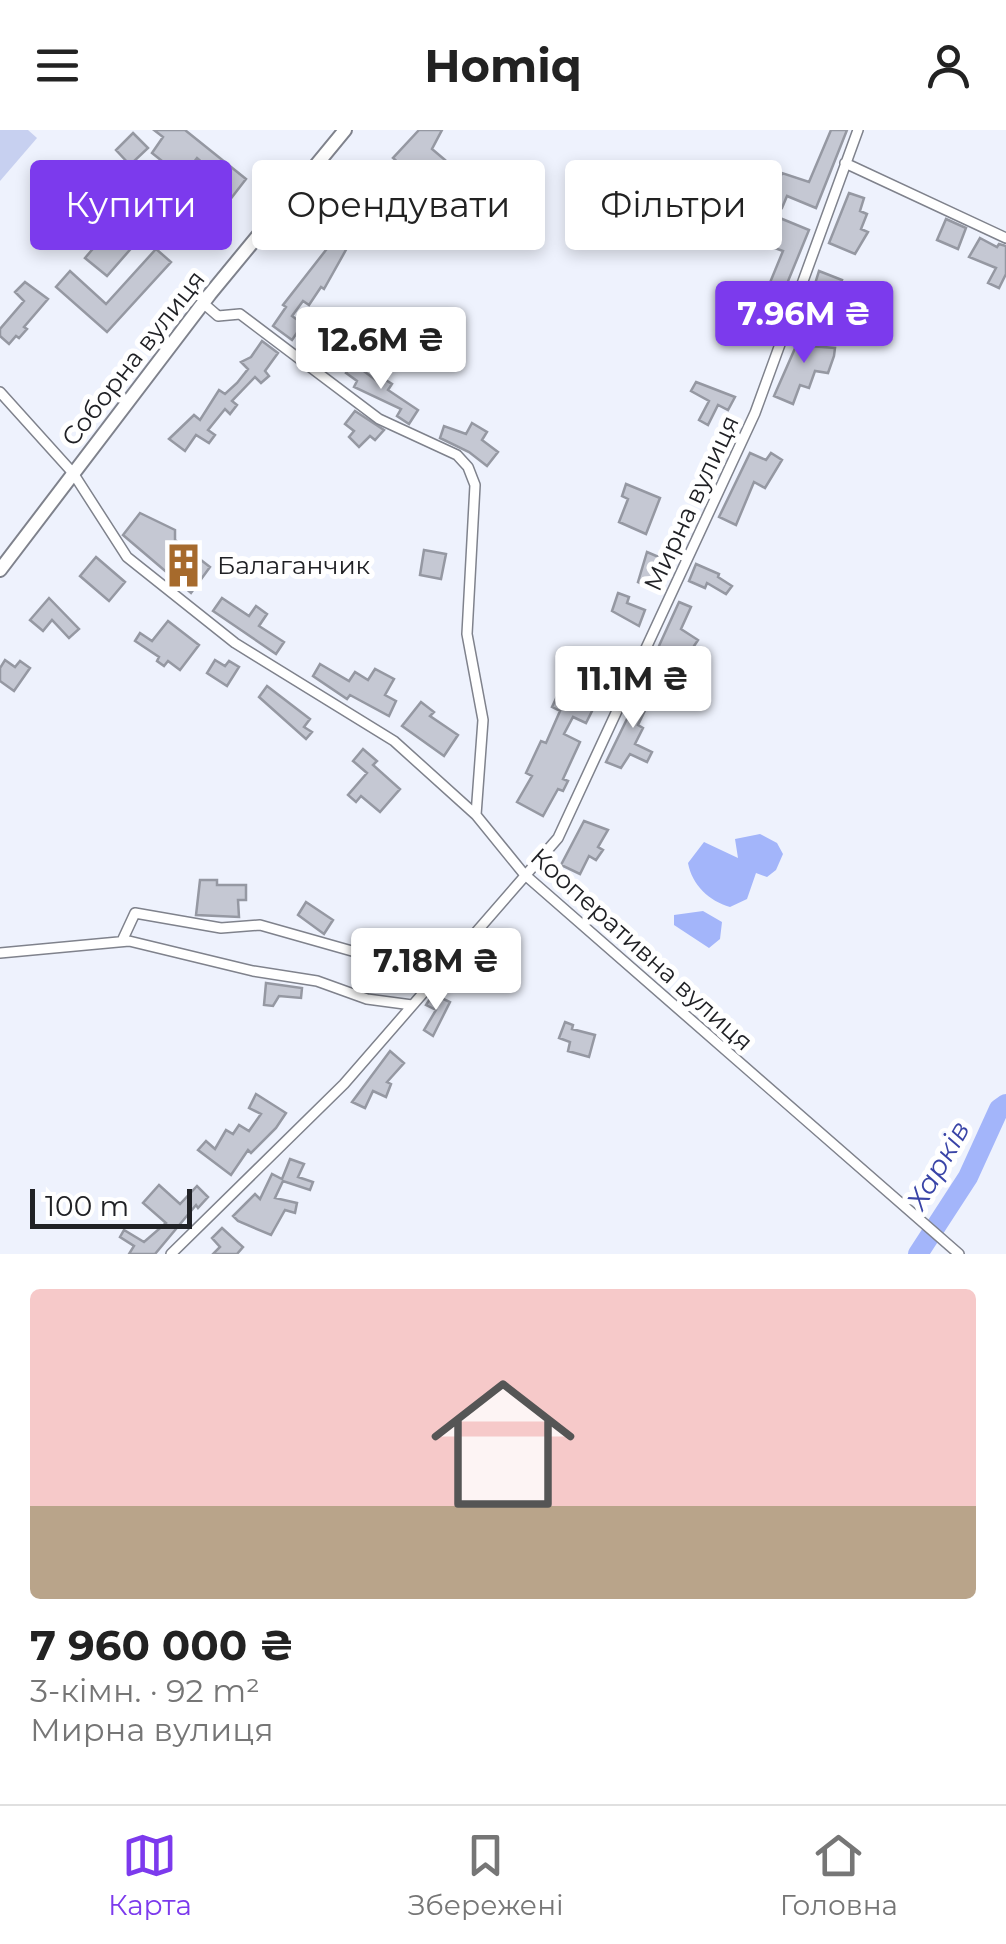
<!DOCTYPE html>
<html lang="uk">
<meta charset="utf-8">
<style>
body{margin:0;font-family:Montserrat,sans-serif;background:#f6f6f6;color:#222;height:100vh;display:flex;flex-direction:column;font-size:38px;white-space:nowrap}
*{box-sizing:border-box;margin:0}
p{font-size:32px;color:#767676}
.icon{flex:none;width:55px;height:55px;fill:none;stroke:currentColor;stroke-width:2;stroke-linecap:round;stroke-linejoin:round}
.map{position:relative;height:1124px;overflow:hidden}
.panel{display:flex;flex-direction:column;background:#fff;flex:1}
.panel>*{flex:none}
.banner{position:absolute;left:30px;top:30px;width:948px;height:90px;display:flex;gap:20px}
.scale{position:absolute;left:30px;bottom:25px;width:162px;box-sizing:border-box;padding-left:10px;border:5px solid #202125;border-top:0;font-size:28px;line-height:35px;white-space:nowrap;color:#202125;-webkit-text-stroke:8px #fff;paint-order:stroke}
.price{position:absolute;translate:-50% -85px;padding:0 22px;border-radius:10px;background:#fff;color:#222;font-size:32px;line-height:65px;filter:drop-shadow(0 2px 5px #0008)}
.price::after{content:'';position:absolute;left:50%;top:60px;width:30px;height:22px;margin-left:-15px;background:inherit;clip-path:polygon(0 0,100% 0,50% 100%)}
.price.on{background:#7c3aed;color:#fff}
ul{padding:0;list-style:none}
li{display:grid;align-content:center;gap:20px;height:530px;padding:0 30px}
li+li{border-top:2px solid #e0e0e0}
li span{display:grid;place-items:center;height:310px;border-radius:10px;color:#555}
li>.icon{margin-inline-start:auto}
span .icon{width:180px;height:180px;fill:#fffc;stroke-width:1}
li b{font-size:42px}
.chip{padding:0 35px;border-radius:10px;background:#fff;box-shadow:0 5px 15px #0003;font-size:35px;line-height:90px}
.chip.on{background:#7c3aed;color:#fff}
header{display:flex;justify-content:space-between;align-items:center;height:130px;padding:0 30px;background:#fff;font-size:45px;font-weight:700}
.tab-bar{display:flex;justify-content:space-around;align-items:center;height:140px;border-top:2px solid #e0e0e0;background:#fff;font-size:28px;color:#767676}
.tab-bar a{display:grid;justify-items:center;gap:5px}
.tab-bar .on{color:#7c3aed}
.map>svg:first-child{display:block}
.green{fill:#c7d0f0}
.water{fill:#a3b5fa}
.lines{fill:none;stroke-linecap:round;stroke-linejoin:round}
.river{stroke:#a3b5fa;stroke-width:20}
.building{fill:#c5c8d3;stroke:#9598a2;stroke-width:2.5}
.street-casing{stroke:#7f828c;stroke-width:12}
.secondary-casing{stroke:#7f828c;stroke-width:16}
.street{stroke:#fff;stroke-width:9}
.secondary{stroke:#fff;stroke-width:12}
.labels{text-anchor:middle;stroke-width:10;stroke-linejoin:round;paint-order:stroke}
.street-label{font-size:25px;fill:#202125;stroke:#fff}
.poi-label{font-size:25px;fill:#202125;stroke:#fff;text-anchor:start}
.water-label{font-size:28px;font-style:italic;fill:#3944a7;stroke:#fff}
</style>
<header><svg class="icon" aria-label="menu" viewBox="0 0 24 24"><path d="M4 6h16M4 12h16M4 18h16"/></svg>Homiq<svg class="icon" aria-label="person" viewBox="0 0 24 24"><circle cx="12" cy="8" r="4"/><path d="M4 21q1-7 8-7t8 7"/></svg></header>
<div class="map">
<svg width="1006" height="1124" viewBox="0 0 1006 1124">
<rect width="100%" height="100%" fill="#eef2fd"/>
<!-- green -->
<path class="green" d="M0,0h28l9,8 -37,43z"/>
<!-- water -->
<path class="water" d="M760,704l17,9 6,11 -7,16 -9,7 -11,-4 -9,26 -17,8c-21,-6 -38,-22 -42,-44l16,-21 34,16 -3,-19z
M703,781l19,11 -2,17 -11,9 -35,-23v-10z"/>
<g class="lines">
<!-- river -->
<path class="river" d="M918,1124l50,-77 31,-68 7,-5"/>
</g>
<!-- building -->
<path class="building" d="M154,0h31l61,49 -27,35 -12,-10 18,-22 -28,-24 -15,19 -30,-24 11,-16z
M419,0h23l-10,19 13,11 -20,26 -32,-28z
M831,0h16l-31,78 -29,-12 -5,12 -12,-4 12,-31 27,9z
M133,3l15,15 -18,17 -14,-15z
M172,62l27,23 -23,29 -29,-24z
M849,63l15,5 -4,13 7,3 -6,15 7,3 -13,22 -26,-11z
M356,84l17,10 -8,13 -6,-4 -12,15 -23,41 -3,-2 -12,18 -6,-4 -11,15 11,8 -11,16 -19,-14 13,-19 -3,-2 57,-73 4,3z
M121,86l21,20 -35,40 -22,-18z
M775,86l34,14 -25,61 -15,-6 14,-34 -11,-4 8,-20 -8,-4z
M946,89l20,9 -8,21 -21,-9z
M980,108l17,9 2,-3 7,2v28l-7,14 -11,-5 8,-15 -27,-11z
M156,119l15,13 -64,70 -51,-45 14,-16 36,33z
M819,141l23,9 -12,29 8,5 -6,9 -26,-10z
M25,152l23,17 -24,28 3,2 -8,9 -3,-2 -7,8 -9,-8v-7l24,-28 -9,-9z
M747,159l23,6 -7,24 10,4 -8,20 -31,-12z
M800,198l13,2 -3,16 25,2 -1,8 -6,17 -13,-2 -6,17 -9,-3 -7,19 -19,-8 22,-50z
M262,211l16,12 -13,18 4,5 -8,7 -6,-6 -23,24 5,4 -7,9 -5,-5 -17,21 7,5 -6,8 -13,-8 -11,16 -16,-12 25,-24 6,5 19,-30 6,4 12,-11 11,-14 -7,-7 10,-5z
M353,233l28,21 3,-5 8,5 -4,6 30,20 -9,14 -12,-8 4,-7 -47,-22 3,-6 -11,-8z
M696,252l39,15 -7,13 -10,-5 -10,20 -9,-5 10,-19 -18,-10z
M355,281l29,19 -9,10 -5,-4 -11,11 -10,-10 5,-6 -9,-7z
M472,293l15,9 -5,8 16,12 -11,14 -18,-14 -29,-14 4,-12 22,8z
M750,323l16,7 5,-7 11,7 -17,28 -11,-6 -18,43 -17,-8z
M626,354l34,14 -14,36 -27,-12 9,-23 -6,-3z
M140,383l35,17v10l35,27 -19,26 -68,-58z
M664,419l8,4 -17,37 -17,-8 9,-30 14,6z
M424,420l22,4 -5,25 -21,-4z
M96,427l29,25 -16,19 -29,-25z
M696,434l23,10 -1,3 14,9 -6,8 -19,-11 -2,5 -16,-7z
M618,463l11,4 -2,6 18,7 -6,16 -27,-15z
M49,468l30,31 -10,9 -17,-18 -9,11 -13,-11z
M222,468l27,18 7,-10 11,8 -8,12 25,16 -8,12 -63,-43z
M679,472l12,5 -10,22 17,11 -12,18 6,3 -7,14 -12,-6 -2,4 -18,-14z
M168,491l31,24 -19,25 -12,-9 -4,5 -7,-5 2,-4 -24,-16 5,-8 12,8z
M5,530l10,7 5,-6 10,7 -16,23 -14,-10v-13z
M215,530l10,6 4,-5 10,6 -12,19 -20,-13z
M320,534l29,17 6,-9 13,8 7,-11 19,10 -9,16 11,6 -7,15 -39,-21 -3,4 -34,-23z
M646,550l11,5 -19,40 5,3 -8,16 17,8 -5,10 -17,-8 -9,14 -15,-6z
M267,556l43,33 -6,8 8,5 -6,7 -47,-42z
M562,556l34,17 -10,20 -13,-6 -9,17 16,8 -17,37 5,2 -5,10 -5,-2 -15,27 -26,-14 15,-26 -6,-3 15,-32 5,2 14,-32 -8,-4z
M421,572l13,10 -4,4 28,19 -14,21 -42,-30z
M363,619l14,12 -4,4 27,24 -20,23 -19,-16 -5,6 -8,-7 19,-22 -14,-12z
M584,691l24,9 -10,17 5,3 -7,10 -7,-4 -9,18 -19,-9z
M200,750h17v5h29v15h-8l1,17 -43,-2z
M306,772l27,18 -9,14 -26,-19z
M266,853l36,5 -1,10 -22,-2 -6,10 -9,-1z
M433,864l17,8 -17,34 -9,-6 12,-20 -10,-5z
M565,892l8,3 -1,4 23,6 -6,22 -21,-6 2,-9 -11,-4z
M390,921l14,12 -17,19 4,2 -5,13 -13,-6 -8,17 -13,-6z
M256,964l30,19 -10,15 -25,25 -3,-3 -17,25 -33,-25 8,-9 9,8 11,-19 7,4 6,-9 10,6 12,-17 -12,-6z
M290,1029l14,5 -6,13 15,5 -3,8 -27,-9 -8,17 22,5 -2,10 -10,-3 -14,25 -33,-14 -5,-5 22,-22 5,5 12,-25 10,5z
M159,1055l21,19 17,-18 11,11 -10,11 -2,-3 -41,49h-26l5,-8 -14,-9 4,-7 20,12 22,-19 -23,-20z
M222,1098l21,19 -6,7h-24l7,-7 -8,-9z"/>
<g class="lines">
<defs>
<path id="street" d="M845,33l161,75
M203,173l15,13 22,-2 139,105 78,36 11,12 7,18 -8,149 16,86 -7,95
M0,262l73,81 54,84 108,86 159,98 82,74 48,59 435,380
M122,811l13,-28 86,15 39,-3 145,41 36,2
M0,823l129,-12 124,30 64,10 50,18 45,6
M171,1124l173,-170 214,-246 197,-425 103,-283"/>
<path id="secondary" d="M0,440l210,-276 135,-164"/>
</defs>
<!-- street casing -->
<use href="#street" class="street-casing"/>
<!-- secondary casing -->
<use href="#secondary" class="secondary-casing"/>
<!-- street -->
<use href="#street" class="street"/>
<!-- secondary -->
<use href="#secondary" class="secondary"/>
</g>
<!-- icons -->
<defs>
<symbol id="building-bare" viewBox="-9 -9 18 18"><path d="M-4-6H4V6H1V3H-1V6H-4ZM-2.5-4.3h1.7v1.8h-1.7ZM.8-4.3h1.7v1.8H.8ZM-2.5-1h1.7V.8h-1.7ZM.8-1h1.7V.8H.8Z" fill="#a66a2c" stroke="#fff" stroke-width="2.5" paint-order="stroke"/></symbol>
</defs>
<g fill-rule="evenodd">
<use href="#building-bare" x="152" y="404" width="63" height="63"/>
</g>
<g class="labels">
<!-- street labels -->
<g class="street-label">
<text transform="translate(133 228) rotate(-52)" y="9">Соборна вулиця</text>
<text transform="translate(691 373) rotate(-65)" y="9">Мирна вулиця</text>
<text transform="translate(642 819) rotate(42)" y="9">Кооперативна вулиця</text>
</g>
<!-- poi labels -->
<g class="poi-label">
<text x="217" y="444">Балаганчик</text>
</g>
<!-- water labels -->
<g class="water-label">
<text transform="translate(938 1035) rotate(-60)" y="10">Харків</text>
</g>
</g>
</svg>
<div class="scale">100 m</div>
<b class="price on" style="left:804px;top:236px">7.96M ₴</b>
<b class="price" style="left:381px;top:262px">12.6M ₴</b>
<b class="price" style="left:633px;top:601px">11.1M ₴</b>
<b class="price" style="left:436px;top:883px">7.18M ₴</b>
<div class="banner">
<a class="chip on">Купити</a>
<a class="chip">Орендувати</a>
<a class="chip">Фільтри</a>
</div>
</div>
<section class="panel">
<ul>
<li><span style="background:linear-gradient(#f6c9c9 70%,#b9a48a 0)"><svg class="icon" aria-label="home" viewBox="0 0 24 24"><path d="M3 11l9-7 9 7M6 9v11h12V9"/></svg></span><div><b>7 960 000 ₴</b><p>3-кімн. · 92 m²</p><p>Мирна вулиця</p></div></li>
</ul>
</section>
<nav class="tab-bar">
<a class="on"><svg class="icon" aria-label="map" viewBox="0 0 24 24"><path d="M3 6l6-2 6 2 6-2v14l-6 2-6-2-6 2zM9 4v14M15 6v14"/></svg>Карта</a>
<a><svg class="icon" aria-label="saved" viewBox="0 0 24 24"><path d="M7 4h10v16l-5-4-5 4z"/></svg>Збережені</a>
<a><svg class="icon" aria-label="home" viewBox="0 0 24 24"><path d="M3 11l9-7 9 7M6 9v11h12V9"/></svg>Головна</a>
</nav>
